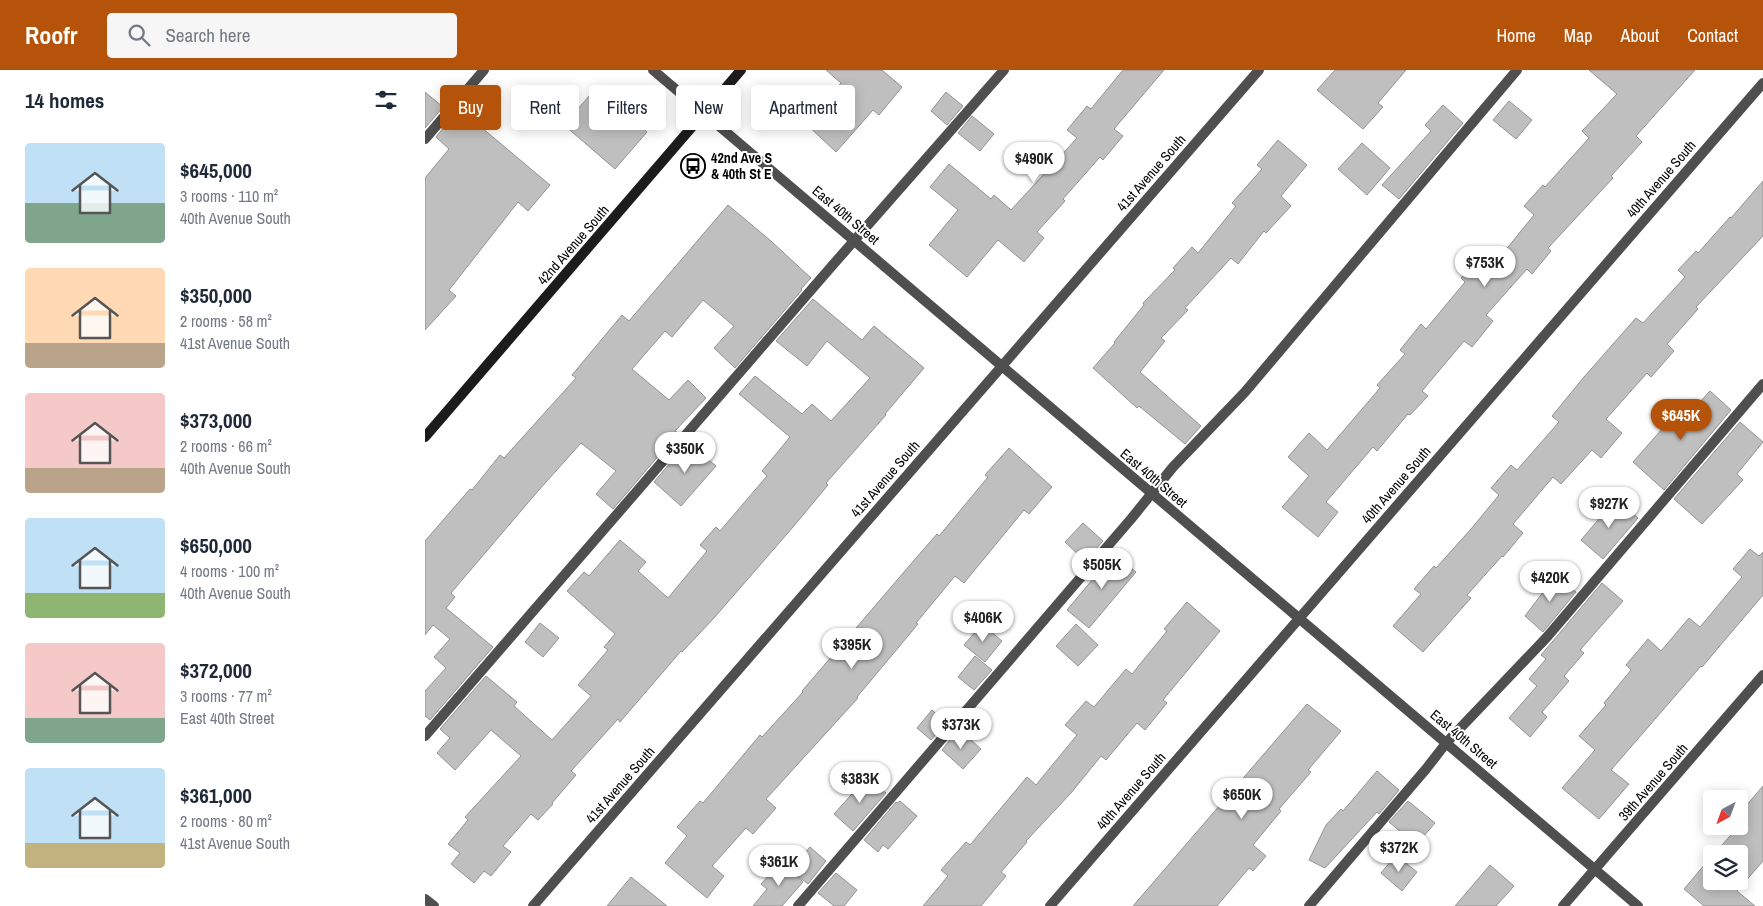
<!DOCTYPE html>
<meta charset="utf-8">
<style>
body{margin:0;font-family:"Archivo Narrow",sans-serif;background:#f6f6f7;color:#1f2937;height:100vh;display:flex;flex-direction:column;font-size:19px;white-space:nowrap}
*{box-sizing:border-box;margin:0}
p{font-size:16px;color:#747a83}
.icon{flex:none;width:28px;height:28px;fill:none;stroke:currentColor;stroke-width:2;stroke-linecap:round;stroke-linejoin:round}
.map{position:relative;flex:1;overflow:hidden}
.panel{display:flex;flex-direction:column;background:#fff;width:425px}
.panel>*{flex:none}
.hud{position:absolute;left:15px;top:15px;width:475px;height:45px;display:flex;gap:10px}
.needle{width:32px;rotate:221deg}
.tools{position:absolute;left:1278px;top:720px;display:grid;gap:10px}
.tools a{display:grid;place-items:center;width:45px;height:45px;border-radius:5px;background:#fff;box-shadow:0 2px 12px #0003;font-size:25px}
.price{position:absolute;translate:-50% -42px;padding:0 11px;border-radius:18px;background:#fff;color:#222;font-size:16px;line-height:32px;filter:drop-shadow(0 1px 2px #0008)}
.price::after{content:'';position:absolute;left:50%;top:30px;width:15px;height:11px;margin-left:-8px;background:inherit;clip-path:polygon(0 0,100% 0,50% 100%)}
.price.selected{background:#b45309;color:#fff}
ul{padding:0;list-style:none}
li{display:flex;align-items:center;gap:15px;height:125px;padding:0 25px}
li span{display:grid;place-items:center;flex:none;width:140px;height:100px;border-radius:5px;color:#555}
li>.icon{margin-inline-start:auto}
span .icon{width:60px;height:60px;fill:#fffc;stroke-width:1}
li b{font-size:21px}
h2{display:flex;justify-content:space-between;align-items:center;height:60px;padding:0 25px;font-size:21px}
.chip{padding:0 18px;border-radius:5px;background:#fff;box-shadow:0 2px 12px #0003;font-size:18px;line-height:45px}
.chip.selected{background:#b45309;color:#fff}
header{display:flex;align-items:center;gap:30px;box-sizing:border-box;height:70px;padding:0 25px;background:#b45309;color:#fff}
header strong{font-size:24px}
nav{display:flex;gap:28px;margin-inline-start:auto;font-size:18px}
.search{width:350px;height:45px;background:#f6f6f7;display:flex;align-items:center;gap:12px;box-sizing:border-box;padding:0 18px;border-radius:5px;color:#747a83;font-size:19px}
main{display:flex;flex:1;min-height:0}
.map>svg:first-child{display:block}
.building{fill:#bfbfbf;stroke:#939393}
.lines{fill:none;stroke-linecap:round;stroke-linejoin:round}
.lane{stroke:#4f4f4f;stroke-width:10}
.street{stroke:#4f4f4f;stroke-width:10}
.secondary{stroke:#1c1c1c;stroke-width:10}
.labels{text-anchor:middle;stroke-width:4;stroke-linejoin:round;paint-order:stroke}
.poi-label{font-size:14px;font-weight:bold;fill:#000;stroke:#fff;text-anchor:start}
.street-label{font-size:14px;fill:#000;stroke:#fff}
</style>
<header>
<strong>Roofr</strong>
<div class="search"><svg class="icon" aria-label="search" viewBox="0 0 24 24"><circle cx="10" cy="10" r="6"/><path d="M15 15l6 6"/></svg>Search here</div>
<nav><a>Home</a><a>Map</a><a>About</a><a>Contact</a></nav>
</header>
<main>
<section class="panel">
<h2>14 homes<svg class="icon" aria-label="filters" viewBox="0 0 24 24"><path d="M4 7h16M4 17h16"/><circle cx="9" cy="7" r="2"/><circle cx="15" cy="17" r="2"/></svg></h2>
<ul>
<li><span style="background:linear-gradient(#bfe0f5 60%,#7fa58c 0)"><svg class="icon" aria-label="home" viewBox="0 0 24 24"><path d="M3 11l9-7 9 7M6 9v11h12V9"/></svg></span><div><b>$645,000</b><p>3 rooms · 110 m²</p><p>40th Avenue South</p></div></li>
<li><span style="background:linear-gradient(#ffd9b3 75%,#b9a48a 0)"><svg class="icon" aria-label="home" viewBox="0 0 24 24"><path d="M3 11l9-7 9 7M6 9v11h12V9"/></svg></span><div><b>$350,000</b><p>2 rooms · 58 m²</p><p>41st Avenue South</p></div></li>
<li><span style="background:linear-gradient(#f6c9c9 75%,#b9a48a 0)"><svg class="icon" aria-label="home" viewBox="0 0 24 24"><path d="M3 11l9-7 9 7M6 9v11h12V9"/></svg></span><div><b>$373,000</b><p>2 rooms · 66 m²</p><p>40th Avenue South</p></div></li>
<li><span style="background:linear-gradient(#bfe0f5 75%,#8fb573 0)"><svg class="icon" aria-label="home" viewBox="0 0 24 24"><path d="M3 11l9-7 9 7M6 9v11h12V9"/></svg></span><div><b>$650,000</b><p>4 rooms · 100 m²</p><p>40th Avenue South</p></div></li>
<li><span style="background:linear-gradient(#f6c9c9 75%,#7fa58c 0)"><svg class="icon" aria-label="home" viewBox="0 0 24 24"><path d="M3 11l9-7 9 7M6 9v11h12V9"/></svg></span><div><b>$372,000</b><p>3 rooms · 77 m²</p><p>East 40th Street</p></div></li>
<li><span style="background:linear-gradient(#bfe0f5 75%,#c2b280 0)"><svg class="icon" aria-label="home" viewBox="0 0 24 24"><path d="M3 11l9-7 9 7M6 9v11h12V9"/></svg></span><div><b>$361,000</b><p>2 rooms · 80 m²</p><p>41st Avenue South</p></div></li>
</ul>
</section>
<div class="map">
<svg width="1338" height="836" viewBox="0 0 1338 836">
<rect width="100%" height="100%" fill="#fff"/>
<!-- building -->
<path class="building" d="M401,0h56l20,17 -23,28 -6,-5 -37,42 -31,-29 36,-40z
M698,0h41l-50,59 9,7 -20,24 -3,-3 -37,42 2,2 -28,31 7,6 -20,24 -26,-22 -31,37 -38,-32 29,-35 -28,-23 19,-23 42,35 3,-4 17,15 66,-72 -10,-8 20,-24 4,3z
M910,0h71l-28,33 5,4 -20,22 -46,-39z
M1164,0h106l-59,66 6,6 -31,34 2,2 -65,70 3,3 -19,23 -5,-5 -41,46 7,6 -21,26 -8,-6 -42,50 6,5 -18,19 -2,-1 -31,37 -4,-4 -47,55 12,10 -20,25 -36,-30 27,-31 -21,-19 21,-24 18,17 53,-62 -3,-3 28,-31 -5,-4 21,-26 5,5 39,-47 -4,-4 22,-25 12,10 39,-48 -10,-9 19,-21 2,2 44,-49 -7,-7 35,-37z
M171,18l51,44 -32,37 -51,-44z
M0,22l18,15 -18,21z
M521,22l17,14 -16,19 -16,-14z
M1084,31l23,19 -16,19 -23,-19z
M1018,35l20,18 -64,76 -17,-14 49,-54 -6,-6z
M28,46l16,13 6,-7 75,63 -22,26 -10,-9 -69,88 7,6 -31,34v-152l24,-29 -13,-12z
M547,46l22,18 -14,17 -22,-18z
M853,70l29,25 -26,31 10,10 -25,27 -2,-2 -26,33 -7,-6 -46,50 3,2 -27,28 4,3 -25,31 61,54 -16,18 -46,-38 -2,2 -44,-40 22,-25 -1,-1 30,-37 -1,-2 32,-33 -2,-2 19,-21 6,6 38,-47 -4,-3 30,-34 -5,-4z
M937,73l28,25 -23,27 -29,-26z
M1338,111v55l-67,71 2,2 -31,35 7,7 -23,26 -4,-4 -41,46 16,14 -21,25 -9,-8 -31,34 -8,-7 -40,47 10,9 -20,24 -1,-1 -35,39 4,3 -48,54 -30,-26 28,-32 -7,-5 20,-23 2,2 35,-39 28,-34 -8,-7 20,-23 6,5 42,-48 -7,-6 32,-39 52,-59 7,5 42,-46 -7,-7 18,-19 2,2 32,-36 1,1z
M303,135l43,36 40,37 -10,11 1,1 -67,78 -21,-20 20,-22 -31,-26 -31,37 -7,-6 -33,38 37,31 19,-20 18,18 -31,33 3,2 -65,76 -17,-15 20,-23 -35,-28 -43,48 -87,102 4,4 -9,11 47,39 -63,73 -5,-4v-25l21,-23 -12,-11 16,-18 -17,-14 -8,10v-94l45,-52 2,1 28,-35 4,3 72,-80 -4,-3 50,-60 7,6z
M388,229l49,41 12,-14 50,42 -39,46 1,1 -60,68 2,2 -35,42 -79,91 -32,34 -1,-1 -61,71 -2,-3 -47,52 5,4 -24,28 1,1 -15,16 -7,-6 -28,32 8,6 -20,24 -7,-5 -10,12 -23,-19 9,-11 -12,-9 20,-24 -3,-3 56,-61 -30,-26 -36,40 -18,-17 13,-15 -10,-9 46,-53 31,26 -3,4 38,34 39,-44 -13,-11 30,-35 -4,-3 11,-13 -48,-43 17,-19 5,4 31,-36 26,22 -8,9 30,27 39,-47 -7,-6 16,-18 4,4 47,-55 -5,-5 28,-34 -51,-43 16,-18 47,38 10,-10 19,17 39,-43 -43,-37 -20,25 -31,-25z
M1285,321l21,19 -67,80 -31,-28 37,-42 7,7z
M1315,352l23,20 -26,32 6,6 -41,44 -28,-25z
M263,372l28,24 -35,40 -27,-24z
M584,378l43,39 -23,27 -5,-4 -60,73 -9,-7 -39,47 2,1 -61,73 1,1 -92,101 10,9 -23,26 -7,-6 -34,38 12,10 -17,22 -42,-35 22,-27 -10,-9 23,-26 3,2 57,-68 2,2 41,-45 -1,-1 114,-133 21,-24 2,2 49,-59 -3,-2z
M1191,429l22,19 -35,41 -22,-19z
M658,453l20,18 -18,20 -20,-19z
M1325,479l9,7 4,-4v43l-61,72 -1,-1 -90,104 18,14 -30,35 -37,-31 33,-38 -16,-14 27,-31 -2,-2 27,-33 -5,-5 22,-26 13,12 28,-33 11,9 42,-50 -9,-8z
M687,482l24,20 -47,56 -22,-18 31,-37 -2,-2z
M1131,505l20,17 -33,40 -18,-16z
M1177,513l21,18 -43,49 4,3 -20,23 5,5 -27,31 5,5 -17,20 -21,-19 28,-32 -8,-7 17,-20 -5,-4z
M762,532l33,29 -57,69 4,3 -22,27 -8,-7 -31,37 -5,-4 -30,37 -45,48 1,1 -26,30 5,4 -25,30h-58l25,-30 -7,-6 25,-28 4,3 57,-68 9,8 41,-50 -12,-10 21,-24 8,6 32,-38 6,5 35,-43 -3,-2z
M115,553l19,15 -16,19 -18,-15z
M557,554l20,17 -17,21 -21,-17z
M651,554l22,21 -20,21 -22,-20z
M550,586l17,14 -18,20 -16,-13z
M882,634l34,27 -33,39 3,2 -32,37 2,2 -28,34 13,11 -13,15 -4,-3 -32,38h-84z
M507,640l14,13 -15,17 -14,-12z
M531,662l3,3 3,-3 19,17 -18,20 -21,-19z
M952,701l22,19 -20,24 -2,-2 -52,56 -16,-8 17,-35 15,-16 2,2z
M442,707l19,16 -33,38 -19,-17z
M1338,716v75l-26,30 18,15h-51l-20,-17 27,-32v24h28v-27h-25l31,-35 -6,-5z
M475,731l17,15 -29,33 -5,-4 -5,7 -14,-12 32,-38 1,1z
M983,731l27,22 -19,22 -27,-23z
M385,777l16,14 -18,23 -18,-14z
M971,785l21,17 -15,19 -21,-18z
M356,792l22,20 -21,24h-29l14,-17 -6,-5z
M1065,795l24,21 -18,20h-41z
M411,803l21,17 -13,16h-10l-16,-13z
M206,807l36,29h-60z"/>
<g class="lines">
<!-- lane -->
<path class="lane" d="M0,69l59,-69
M0,666l406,-469 173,-197
M373,836l333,-387 42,-52 72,-75 272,-322
M884,836l117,-137 21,-27 100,-105 216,-253"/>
<!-- street -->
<path class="street" d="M228,0l985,836
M0,829l9,7
M108,836l726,-836
M625,836l713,-823
M1138,836l200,-231"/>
<!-- secondary -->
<path class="secondary" d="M0,367l316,-367"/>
</g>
<!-- icons -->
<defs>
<symbol id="bus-ring" viewBox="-11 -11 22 22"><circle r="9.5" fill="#fff" stroke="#000" stroke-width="1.5"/><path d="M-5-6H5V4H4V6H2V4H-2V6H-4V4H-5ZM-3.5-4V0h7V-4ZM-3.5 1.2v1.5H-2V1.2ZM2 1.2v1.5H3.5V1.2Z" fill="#000"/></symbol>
</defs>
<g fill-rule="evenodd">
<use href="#bus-ring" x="254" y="82" width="28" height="28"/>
</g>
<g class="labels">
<!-- poi labels -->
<g class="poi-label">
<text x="286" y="93">42nd Ave S<tspan x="286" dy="16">&amp; 40th St E</tspan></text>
</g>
<!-- street labels -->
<g class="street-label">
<text transform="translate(726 103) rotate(-49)" y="5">41st Avenue South</text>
<text transform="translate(1236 109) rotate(-49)" y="5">40th Avenue South</text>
<text transform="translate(421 145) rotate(40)" y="5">East 40th Street</text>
<text transform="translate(148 175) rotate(-49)" y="5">42nd Avenue South</text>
<text transform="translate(729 408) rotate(40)" y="5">East 40th Street</text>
<text transform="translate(460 409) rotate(-49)" y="5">41st Avenue South</text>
<text transform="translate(971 415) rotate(-49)" y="5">40th Avenue South</text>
<text transform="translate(1039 669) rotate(40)" y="5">East 40th Street</text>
<text transform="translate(1228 712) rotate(-49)" y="5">39th Avenue South</text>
<text transform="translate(195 715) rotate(-49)" y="5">41st Avenue South</text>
<text transform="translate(706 721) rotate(-49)" y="5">40th Avenue South</text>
</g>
</g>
</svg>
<div class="tools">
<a><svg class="needle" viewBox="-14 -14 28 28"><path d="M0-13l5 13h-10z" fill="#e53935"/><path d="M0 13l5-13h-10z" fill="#747a83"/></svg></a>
<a><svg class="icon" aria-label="layers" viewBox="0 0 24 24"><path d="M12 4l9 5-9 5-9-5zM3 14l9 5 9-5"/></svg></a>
</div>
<b class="price" style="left:609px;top:114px">$490K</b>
<b class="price" style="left:1060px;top:218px">$753K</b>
<b class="price selected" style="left:1256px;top:371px">$645K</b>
<b class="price" style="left:260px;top:404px">$350K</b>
<b class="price" style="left:1184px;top:459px">$927K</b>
<b class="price" style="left:677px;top:520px">$505K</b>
<b class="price" style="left:1125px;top:533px">$420K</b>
<b class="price" style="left:558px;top:573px">$406K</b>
<b class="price" style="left:427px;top:600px">$395K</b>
<b class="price" style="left:536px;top:680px">$373K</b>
<b class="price" style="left:435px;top:734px">$383K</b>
<b class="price" style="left:817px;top:750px">$650K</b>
<b class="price" style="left:974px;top:803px">$372K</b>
<b class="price" style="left:354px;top:817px">$361K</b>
<div class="hud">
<a class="chip selected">Buy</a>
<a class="chip">Rent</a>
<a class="chip">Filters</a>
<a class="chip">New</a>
<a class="chip">Apartment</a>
</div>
</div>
</main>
